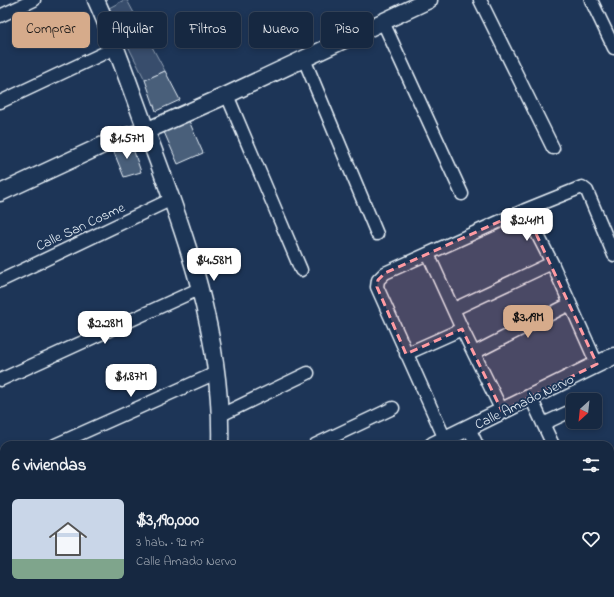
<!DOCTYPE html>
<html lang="es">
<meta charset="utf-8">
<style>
body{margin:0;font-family:"Indie Flower",sans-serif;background:#23344c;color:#f1f3f6;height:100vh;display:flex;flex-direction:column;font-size:15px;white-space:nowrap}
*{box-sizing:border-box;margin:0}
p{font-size:13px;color:#9ea6b1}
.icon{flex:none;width:22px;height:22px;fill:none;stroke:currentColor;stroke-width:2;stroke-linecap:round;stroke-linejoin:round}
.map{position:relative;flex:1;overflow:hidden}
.drawer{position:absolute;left:0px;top:441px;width:614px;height:156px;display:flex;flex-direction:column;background:#162841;border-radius:12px 12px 0 0;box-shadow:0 2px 6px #0003,0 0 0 1px #35445a}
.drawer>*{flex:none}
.hud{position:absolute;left:12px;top:12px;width:400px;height:36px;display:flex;gap:8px}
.needle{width:26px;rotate:207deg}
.tools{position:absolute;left:566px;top:393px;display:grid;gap:8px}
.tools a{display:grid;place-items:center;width:36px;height:36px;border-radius:6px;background:#162841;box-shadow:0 2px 6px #0003,0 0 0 1px #35445a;font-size:20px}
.price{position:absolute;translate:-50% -34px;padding:0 9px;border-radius:8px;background:#fff;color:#222;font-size:13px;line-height:26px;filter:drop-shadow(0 1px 2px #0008)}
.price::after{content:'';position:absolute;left:50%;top:24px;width:12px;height:9px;margin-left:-6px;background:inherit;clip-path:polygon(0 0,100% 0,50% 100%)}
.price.selected{background:#d6ab8b;color:#111}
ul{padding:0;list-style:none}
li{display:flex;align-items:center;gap:12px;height:100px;padding:0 12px}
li+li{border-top:1px solid #35445a}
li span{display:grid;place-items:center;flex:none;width:112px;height:80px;border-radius:6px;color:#555}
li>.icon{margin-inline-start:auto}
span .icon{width:48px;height:48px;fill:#fffc;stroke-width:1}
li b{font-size:17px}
h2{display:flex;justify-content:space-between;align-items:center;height:48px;padding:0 12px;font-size:17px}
.pill{padding:0 14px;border-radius:6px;background:#162841;box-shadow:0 2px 6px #0003,0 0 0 1px #35445a;font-size:14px;line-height:36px}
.pill.selected{background:#d6ab8b;color:#111}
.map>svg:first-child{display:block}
.green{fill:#374d6c;stroke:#909fb2}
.building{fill:#495e7a;stroke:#e8f1f8}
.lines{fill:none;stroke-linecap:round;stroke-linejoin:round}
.street-casing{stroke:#e8f1f8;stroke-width:15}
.secondary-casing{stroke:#e8f1f8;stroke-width:19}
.street{stroke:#1d3557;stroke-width:12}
.secondary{stroke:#1d3557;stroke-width:16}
.marked{fill:#ff9aa2;fill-opacity:0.2;stroke:#ff9aa2;stroke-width:3;stroke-dasharray:8 5;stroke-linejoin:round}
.labels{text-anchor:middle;stroke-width:4;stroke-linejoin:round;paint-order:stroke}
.street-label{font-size:14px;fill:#e8f1f8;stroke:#1d3557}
</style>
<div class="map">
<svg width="614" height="597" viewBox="0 0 614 597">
<rect width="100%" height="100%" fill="#1d3557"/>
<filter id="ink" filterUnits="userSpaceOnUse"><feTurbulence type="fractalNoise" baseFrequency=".025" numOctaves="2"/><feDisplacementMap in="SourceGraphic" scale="8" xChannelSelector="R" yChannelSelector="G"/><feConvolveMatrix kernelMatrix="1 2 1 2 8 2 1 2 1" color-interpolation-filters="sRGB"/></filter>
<g filter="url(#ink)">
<!-- green -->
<path class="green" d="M124,0h3l38,71 -20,9 -36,-72z"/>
<!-- building -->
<path class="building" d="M165,71l15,29 -24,11 -11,-31z
M189,121l14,32 -25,11 -14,-32z
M131,143l10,29 -17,5 -11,-27z
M158,593h18l-1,4h-27z"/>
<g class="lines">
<defs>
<path id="street" d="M480,0l73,148
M591,0l23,48
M0,16l34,-16
M383,22l79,172
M304,59l73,175
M227,95l74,175
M0,102l117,-55
M525,210l27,53 45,101
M428,254l34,75 40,82
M0,281l172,-82
M454,309l98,-46
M474,353l96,-49
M406,354l56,-25
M0,380l201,-92
M531,398l22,47
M221,415l87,-42
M543,424l30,-14
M469,428l8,17
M445,439l-68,-152 1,-7 7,-7 140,-63 57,-23 5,4 27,64
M55,445l161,-72
M315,445l78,-37
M0,470l4,-2
M610,520l4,-2
M0,557l4,-2
M271,593l2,4
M319,593l2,4
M545,593l1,4
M113,597l9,-4"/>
<path id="secondary" d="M96,0c20,44 35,90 52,135 38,100 75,202 72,310
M0,193l116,-54 30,-8 81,-36 202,-95
M433,445l181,-89
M195,597l1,-4"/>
</defs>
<!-- street casing -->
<use href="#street" class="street-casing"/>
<!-- secondary casing -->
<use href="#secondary" class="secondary-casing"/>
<!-- street -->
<use href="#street" class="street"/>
<!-- secondary -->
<use href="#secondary" class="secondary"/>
</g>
</g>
<!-- marked area -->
<path class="marked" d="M525,210l72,154 -95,47 -40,-82 -56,25 -29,-67 1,-7 7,-7z"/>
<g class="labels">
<!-- street labels -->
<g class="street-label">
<text transform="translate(80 226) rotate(-25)" y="5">Calle San Cosme</text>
<text transform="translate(524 401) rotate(-26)" y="5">Calle Amado Nervo</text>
</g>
</g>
</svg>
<div class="tools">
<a><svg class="needle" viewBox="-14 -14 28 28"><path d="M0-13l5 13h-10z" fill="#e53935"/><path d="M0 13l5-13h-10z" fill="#9ea6b1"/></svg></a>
</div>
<b class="price" style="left:127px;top:160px">$1.57M</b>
<b class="price" style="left:527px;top:242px">$2.41M</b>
<b class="price" style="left:214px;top:282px">$4.58M</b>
<b class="price selected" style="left:528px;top:339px">$3.19M</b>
<b class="price" style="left:105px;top:345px">$2.28M</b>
<b class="price" style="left:131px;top:398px">$1.87M</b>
<div class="hud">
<a class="pill selected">Comprar</a>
<a class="pill">Alquilar</a>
<a class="pill">Filtros</a>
<a class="pill">Nuevo</a>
<a class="pill">Piso</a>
</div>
<section class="drawer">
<h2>6 viviendas<svg class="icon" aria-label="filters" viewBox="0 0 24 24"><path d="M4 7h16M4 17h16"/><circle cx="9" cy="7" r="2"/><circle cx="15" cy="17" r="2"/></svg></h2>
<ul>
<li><span style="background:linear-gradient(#c9d6e8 75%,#7fa58c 0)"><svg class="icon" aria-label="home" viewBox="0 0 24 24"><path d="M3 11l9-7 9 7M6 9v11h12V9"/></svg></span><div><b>$3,190,000</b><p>3 hab. · 92 m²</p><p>Calle Amado Nervo</p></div><svg class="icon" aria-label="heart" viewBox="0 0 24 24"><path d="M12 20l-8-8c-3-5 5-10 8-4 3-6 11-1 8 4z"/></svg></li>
</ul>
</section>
</div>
